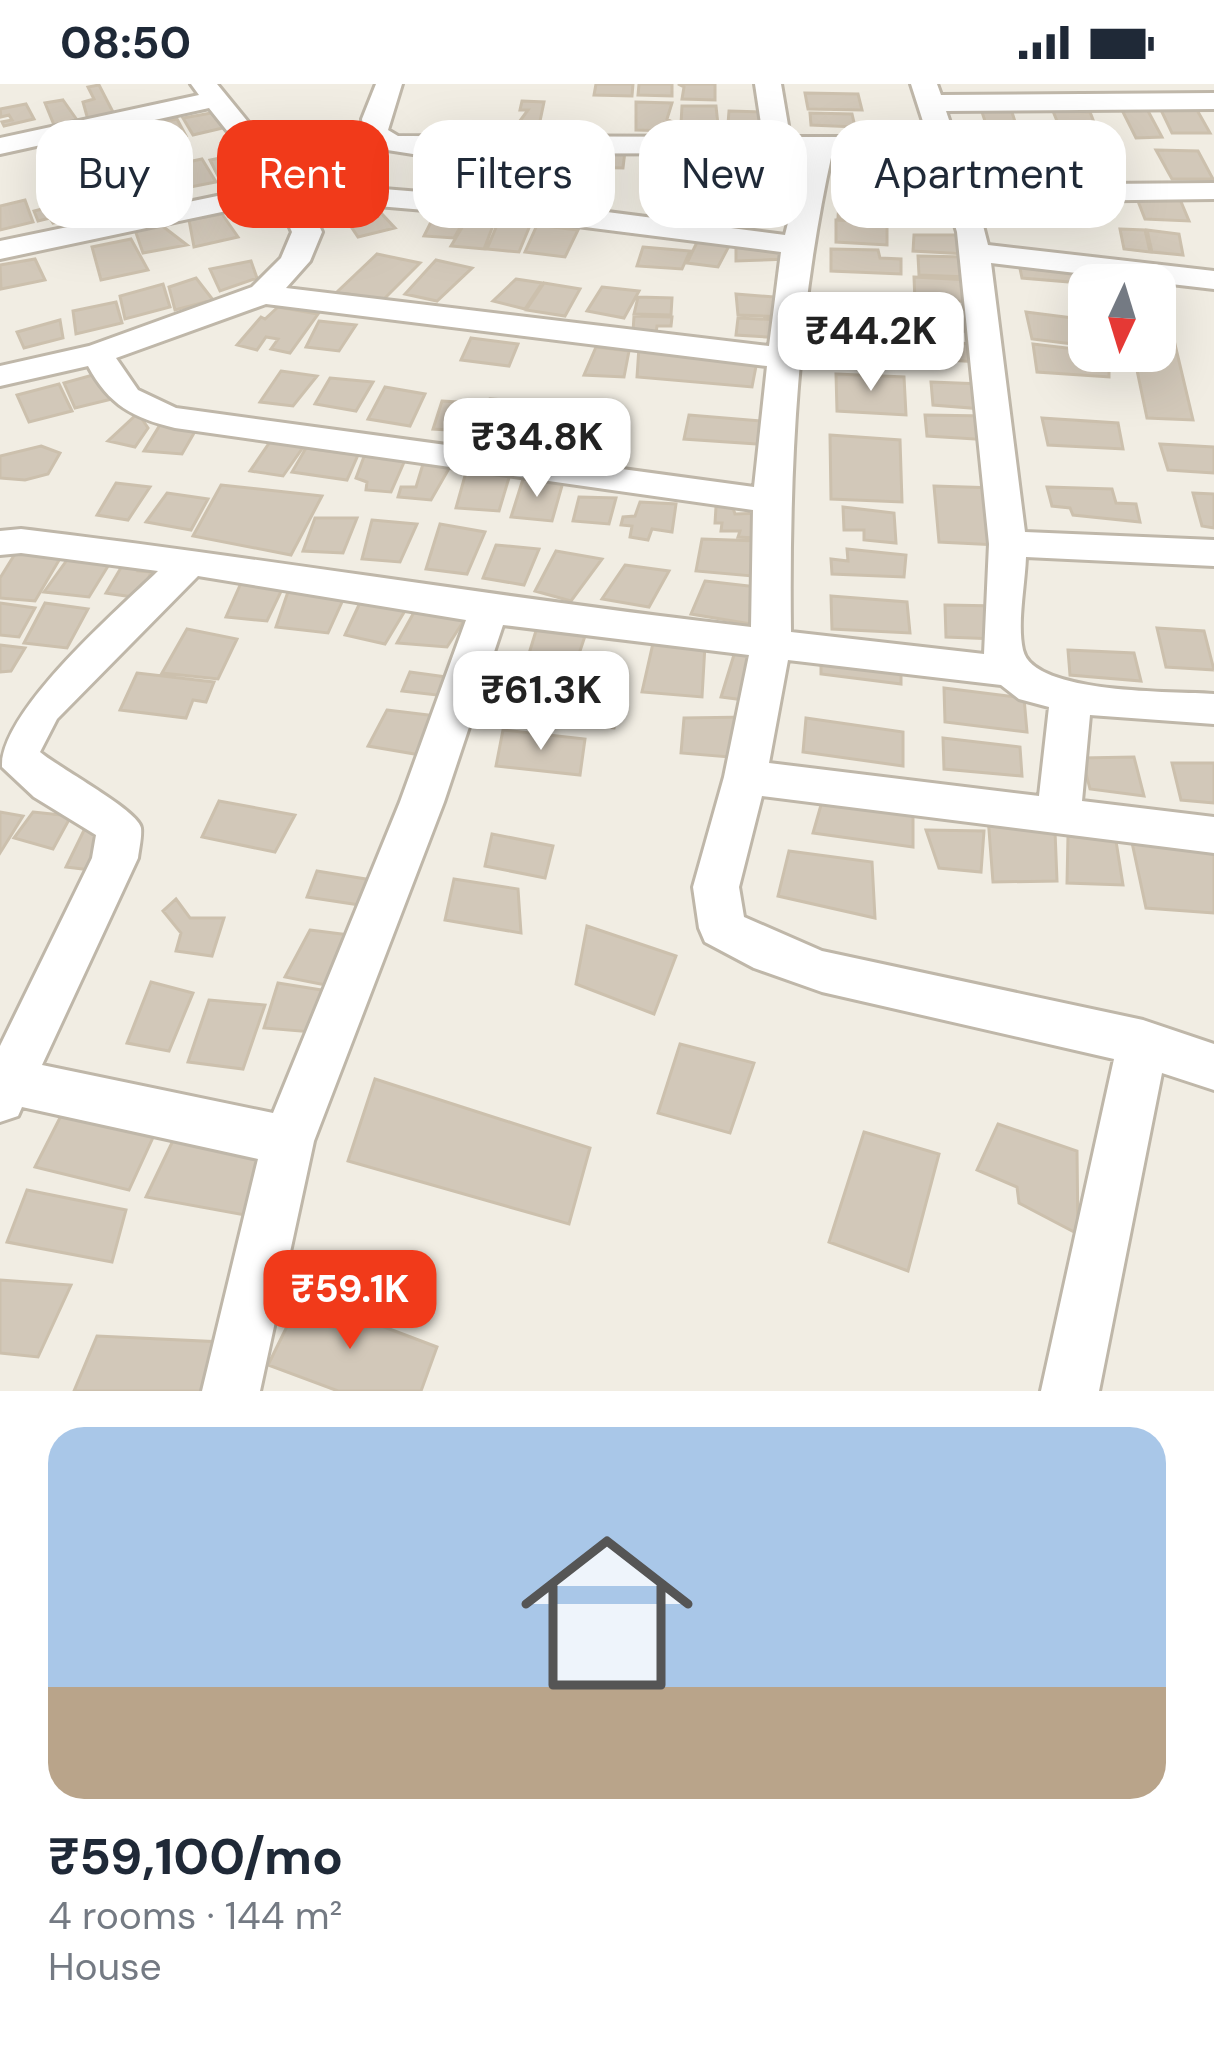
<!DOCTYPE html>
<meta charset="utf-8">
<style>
body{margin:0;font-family:"DM Sans",sans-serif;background:#f2f2f3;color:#1f2937;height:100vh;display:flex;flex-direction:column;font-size:45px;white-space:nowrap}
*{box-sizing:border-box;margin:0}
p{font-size:39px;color:#747a83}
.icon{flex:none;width:66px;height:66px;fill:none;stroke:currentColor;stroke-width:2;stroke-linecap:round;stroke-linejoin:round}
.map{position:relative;height:1307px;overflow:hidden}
.panel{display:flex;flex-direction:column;background:#fff;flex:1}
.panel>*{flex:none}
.guide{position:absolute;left:36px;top:36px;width:1143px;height:108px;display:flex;gap:24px}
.needle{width:78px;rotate:184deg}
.buttons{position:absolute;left:1068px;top:180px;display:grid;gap:24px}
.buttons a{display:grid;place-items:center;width:108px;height:108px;border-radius:24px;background:#fff;box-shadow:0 12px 48px #0002;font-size:60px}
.price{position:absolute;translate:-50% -102px;padding:0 27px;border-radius:24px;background:#fff;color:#222;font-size:39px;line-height:78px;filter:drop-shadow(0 3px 6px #0008)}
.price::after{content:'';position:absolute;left:50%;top:72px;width:36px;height:27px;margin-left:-18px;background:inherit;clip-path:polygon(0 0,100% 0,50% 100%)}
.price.current{background:#f13a1a;color:#fff}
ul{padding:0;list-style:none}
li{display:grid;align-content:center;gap:24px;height:636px;padding:0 48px}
li span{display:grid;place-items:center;height:372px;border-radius:36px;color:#555}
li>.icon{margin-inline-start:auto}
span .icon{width:216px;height:216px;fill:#fffc;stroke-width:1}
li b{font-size:51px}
.pill{padding:0 42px;border-radius:36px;background:#fff;box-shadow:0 12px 48px #0002;font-size:42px;line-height:108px}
.pill.current{background:#f13a1a;color:#fff}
.status{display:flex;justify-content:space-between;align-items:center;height:84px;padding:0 60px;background:#fff;direction:ltr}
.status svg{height:33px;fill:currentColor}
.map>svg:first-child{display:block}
.building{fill:#d2c8b9;stroke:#ccc0ad;stroke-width:3}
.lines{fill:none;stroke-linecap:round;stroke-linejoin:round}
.street-casing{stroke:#bfb7a9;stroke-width:6}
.street{fill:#fff;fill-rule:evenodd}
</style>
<div class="status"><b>08:50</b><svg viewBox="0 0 49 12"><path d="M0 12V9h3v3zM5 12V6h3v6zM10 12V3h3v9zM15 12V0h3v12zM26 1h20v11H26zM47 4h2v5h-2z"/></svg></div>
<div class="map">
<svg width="1214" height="1307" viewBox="0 0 1214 1307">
<rect width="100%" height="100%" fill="#f1ede3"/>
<!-- building -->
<path class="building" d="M596,0h37l-1,12 -38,-1z
M639,0h33v12l-34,-1z
M678,0h37v16l-33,-1 2,-12z
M99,1l15,29 -26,6 -5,-18 11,-3 -6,-12z
M805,9l53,1 4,16 -54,-1z
M63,16l14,20 -23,5 -9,-22z
M522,17l22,1 -5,24 -22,-1 11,-15h-8z
M636,18l36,1 -5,16 7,4h-8l7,8 -37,-1z
M26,20l8,15 -30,7 -2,-4 10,-2 -3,-5 -8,2 -1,-8z
M682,22h34l2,19 -37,-1z
M1121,24l26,1 15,28 -26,1z
M981,25h30l6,19 -30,-1z
M1161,26h36l13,23h-38z
M729,27l39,1 2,14 -42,-2z
M1053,27l37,1 5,13h-13l3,6h-24z
M217,28l10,15 -34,8 -10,-17z
M810,29l42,1 3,13 -44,-2z
M177,35l9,17 -37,7 -9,-17z
M134,42l11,22 -34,8 -14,-25z
M878,42l55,1 4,13h-52z
M985,44h49l5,19 -50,-1z
M510,64l47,2 -8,26 -48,-2z
M774,64l34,1 -4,22 -31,-2z
M681,65l-2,18h-34v-17z
M684,65l29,1 -1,24 -30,-1z
M583,66l42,1 -2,17 -41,-1z
M1156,66l42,1 15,28h-41z
M235,71l13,17 -28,8 -10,-20z
M202,75l14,23 -41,8 -11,-23z
M1040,81h30l6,15h-30z
M155,82l12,21 -31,13 -15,-28z
M116,90l9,20 -36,9 -9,-24z
M915,97l40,2 7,23 -46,-4z
M749,103l52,4 -3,20 -50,-3z
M69,104l12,29 -28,6 -3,-5 -12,3 -4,-10 12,-3 -5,-14z
M668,112l32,2 -8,25 -30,-4z
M1136,112l43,1 10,24 -44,-2z
M709,113l34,4 -3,29 -40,-3z
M367,114l28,30 -37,9 -22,-33z
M25,116l8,22 -33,8v-24z
M266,118l13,16 -25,7 -13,-20z
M839,118l44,1 6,18 -51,-3z
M916,120l45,4 2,18 -48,-4z
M437,126h15l-4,7 17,2 -11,19 -30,-2z
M222,130l16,23 -44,10 -5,-27z
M470,130l26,4 -12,31 -33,-3z
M500,134l31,5 -12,29 -32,-3z
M836,136l51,3v22l-51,-3z
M161,141l26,20 -44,8 -8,-23z
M537,141l41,5 -13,27 -40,-5z
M1120,145l25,1 5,22 -26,-3z
M1147,146l32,4 4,21 -31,-3z
M914,151h54l-1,19 -54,-3z
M131,155l17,31 -47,10 -9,-33z
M698,156l32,4 -12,23 -31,-4z
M736,159l54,11 -1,5 -53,2z
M643,163l47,4 -8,18 -45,-3z
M831,165l47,1 2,8 21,1v15l-70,-3z
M377,170l43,9 -37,37 -46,-8z
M918,172l47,1 2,20 -48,-2z
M35,175l10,21 -44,9 -1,-24z
M1018,175l88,10v16l-84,-7z
M436,176l36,8 -35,33 -32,-7z
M251,177l6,17 -37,13 -10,-22z
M914,193l56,3 1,21 -56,1z
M196,194l17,22 -38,10 -6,-23z
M516,195l26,4 -17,26 -32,-8z
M544,199l36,6 -15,27 -39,-6z
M163,200l7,23 -45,12 -5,-23z
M602,203l37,4 -15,27 -37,-7z
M736,210l52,4 -3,19 -47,-2z
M638,213l34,1 -1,17 -37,-1z
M116,218l6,21 -46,11 -3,-23z
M278,223l40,7 -28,39 -19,-4 7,-10 -12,-2 -9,13 -20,-5 24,-28 4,2z
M1026,228l63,8v26l-57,-7z
M927,230l45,1 3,17 -50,-3z
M634,232l38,1 -1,9h-14l-1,7 -23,-1z
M1155,233l14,2 24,101 -46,-2 -14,-67h22z
M738,234l46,2 -2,18 -46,-3z
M60,236l3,18 -39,10 -7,-16z
M319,237l37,4 -17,26 -33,-4z
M471,254l47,6 -9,22 -48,-6z
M929,258l49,2 2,18 -51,-3z
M1033,260l76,9v24l-72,-5z
M596,263l33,4 -5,26 -40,-2z
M639,263l118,14 -5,26 -115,-10z
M281,287l36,5 -24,30 -33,-4z
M100,289l16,25 -41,10 -11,-25z
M836,290l68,3 2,38 -69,-4z
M330,294l43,4 -17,29 -41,-7z
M931,298l51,2 2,25 -51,-4z
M59,300l13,27 -43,11 -12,-27z
M385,303l40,7 -15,32 -42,-7z
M490,315l33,2 -4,20 -34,-1z
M442,317l31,2 -8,28 -32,-2z
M138,329l10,15 -13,19 -27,-6z
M689,331l84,7 -2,23 -87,-6z
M925,331l61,1 4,24 -63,-4z
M1042,334l76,5 5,26 -75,-4z
M163,336l35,6 -16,28 -38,-3z
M830,351l70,5 2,62 -71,-3z
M272,355l32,7 -21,30 -33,-5z
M1160,360l54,3v26l-46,-3z
M41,362l19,7 -12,21 -23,6 -25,-2v-22z
M306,364l52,7 -11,25 -55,-8z
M365,370l40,6 -14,32 -25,-2 1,-8 -11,-4z
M423,380l28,1 -20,35 -33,-3 3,-10h15z
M468,381l43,6 -12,40 -43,-3z
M523,395l40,3 -11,39 -41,-4z
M116,399l34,4 -22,33 -31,-5z
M221,401l101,11 -31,59 -98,-19z
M934,402l61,2 2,57 -58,-3z
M1047,403l65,2 4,14 20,1 4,18 -67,-7 -3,-7 -18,-2z
M167,409l41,6 -17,31 -45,-8z
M1193,409l21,1v34l-12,-2z
M579,413l37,1 -7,26 -36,-3z
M640,418l36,2 -4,28 -20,-3 -4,11 -18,-3 2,-11 -11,-1 2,-8 12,-1z
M732,421l3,9 30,-1 -10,25 -17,-1 2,-6h-19l1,-8h-7l1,-16z
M843,423l51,6 2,30 -32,-3v-10h-20z
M315,434h42l-14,35 -40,-2z
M372,436l45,4 -17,38 -38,-3z
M440,440l45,8 -18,42 -41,-5z
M702,455l56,2 -6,35 -56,-5z
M496,461l43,4 -15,36 -41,-7z
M18,465l47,1 -30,51 -35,-3v-20z
M847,465l59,6 -2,22 -72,-3 -1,-15 17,2z
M556,467l46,8 -31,42 -36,-10z
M72,469l41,5 -24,39 -45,-5z
M125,477h16l-3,10 13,1 -11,26 -34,-5z
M625,481l44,6 -20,36 -47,-8z
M245,490l40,9 -18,38 -41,-4z
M705,497l62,7 -4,38 -72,-12z
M291,499l56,8 -19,42 -52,-6z
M364,510l45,10 -24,40 -40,-9z
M831,512l76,6 3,31 -78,-4z
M0,519l35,5 -16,29 -19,-2z
M45,519l43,6 -21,39 -43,-5z
M418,521l52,6 -23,36 -50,-4z
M945,521l54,1 -3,33 -50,-2z
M539,537l49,6 -16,48 -48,-5z
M1157,544l47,3 10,39 -48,-3z
M187,545l50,10 -19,40 -56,-6z
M654,555l51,6 -3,52 -60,-5z
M0,561l25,3 -14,23 -11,1z
M737,561l30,4 -15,52 -31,-4z
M1068,566l66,3 7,28 -71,-6z
M821,572l80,8v20l-80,-10z
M410,588l51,7 -7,18 -52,-6z
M137,589l77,9 -8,20 -13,-2 -7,18 -66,-8z
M944,604l80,10 3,34 -82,-10z
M517,607l102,8 -5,29 -101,-9z
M387,626l58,7 -13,40 -64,-11z
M748,633l-7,41 -60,-5 3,-35z
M806,634l97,14v34l-100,-14z
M503,646l82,9 -5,36 -84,-9z
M943,654l77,9 2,29 -78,-7z
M1134,673l10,39 -54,-7 -8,-31z
M1172,679h42v40l-33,-3z
M825,707l88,13v43l-100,-14z
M219,717l76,14 -20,37 -73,-15z
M0,728l23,4 -23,37z
M33,728l38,4 -18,33 -39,-11z
M91,732l23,15 -14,40 -34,-4z
M988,733l67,14 2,50 -64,1z
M926,746l58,1 -3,41 -42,-4z
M492,750l61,12 -8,32 -60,-12z
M1068,752l48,5 7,44 -56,-2z
M1131,754l83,8v67l-68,-5z
M789,767l83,11 3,56 -97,-22z
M317,787l67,11 -11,25 -66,-10z
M454,795l64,10 3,44 -76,-13z
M176,815l14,19h34l-12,38 -36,-5 5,-18 -18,-22z
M587,842l89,30 -22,58 -78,-30z
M310,846l55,7 -24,51 -56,-11z
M151,898l42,11 -24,58 -42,-8z
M278,899l62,10 -16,40 -60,-5z
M209,916l56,5 -22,64 -55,-7z
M680,960l74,19 -24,70 -72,-20z
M375,995l215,69 -21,76 -221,-63z
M68,1018l92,20 -31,68 -94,-23z
M998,1040l79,27 1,83 -59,-31 -2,-16 -40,-17z
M179,1044l93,19 -16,70 -110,-20z
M864,1048l75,22 -31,117 -79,-29z
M27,1106l99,20 -14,52 -105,-20z
M0,1196l71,5 -33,72 -38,-4z
M302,1212l135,51 -16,44h-83l-70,-26z
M97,1252l125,6 -16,49h-132z"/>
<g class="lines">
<defs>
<path id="street" d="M191,0h26l80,98 210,17 278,36 20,-82 -392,1 -32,-5 -16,-9 -3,-21 14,-35h26l-14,46 10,6 365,1 -8,-53h26l9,53h138l-17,-53h26l4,11 273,-2v16l-268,2 25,74 243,-2v16l-237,3 11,43 226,26v18l-223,-26 34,269 189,8v26l-188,-9c-1,29 -9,66 -3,93 10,45 152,41 191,44v30l-124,-9 -8,86 132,16v36l-452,-57 -23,91 5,30 78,34 321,69 71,24v46l-52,-17 -63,318h-58l73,-332 -292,-67 -68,-24 -49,-26 -6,-14 -6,-41 31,-110 25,-122 -246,-30 -59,177 -130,339 -54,250h-58l56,-232 -236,-52 -4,9 -18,6v-76l92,-188 4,-23 -62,-38 -32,-30c-2,-56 117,-158 156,-196l-137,-18 -21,2v-24l21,-2c244,29 486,70 730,98l2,-117 -578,-82c-42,-10 -66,-23 -87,-62l-88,20v-20l89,-20 163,-59 29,-29 11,-26 -14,-32 -278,59v-18l270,-56 -61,-77 -209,46v-16l199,-43zM832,69h101l24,79 32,312 -5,110 -193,-22c-2,-161 6,-321 41,-479zM307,116l200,17 274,35 -12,94 -483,-58 24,-27 12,-29zM266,220l501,62 -13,121 -578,-79 -38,-18 -22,-32zM198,492l268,44 -66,182 -127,311 -231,-48 96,-207c1,-9 4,-21 3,-30 -2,-17 -82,-60 -101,-76l17,-33zM788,576l213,25 18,14 30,8 -10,89 -270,-33z"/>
</defs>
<!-- street casing -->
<use href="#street" class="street-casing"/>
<!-- street -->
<use href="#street" class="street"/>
</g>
</svg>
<div class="buttons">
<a><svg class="needle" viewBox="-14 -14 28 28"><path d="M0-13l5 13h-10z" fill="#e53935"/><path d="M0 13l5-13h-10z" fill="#747a83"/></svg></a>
</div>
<b class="price" style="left:871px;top:310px">₹44.2K</b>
<b class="price" style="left:537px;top:416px">₹34.8K</b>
<b class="price" style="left:541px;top:669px">₹61.3K</b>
<b class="price current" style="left:350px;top:1268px">₹59.1K</b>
<div class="guide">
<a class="pill">Buy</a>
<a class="pill current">Rent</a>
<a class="pill">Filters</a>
<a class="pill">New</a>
<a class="pill">Apartment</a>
</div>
</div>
<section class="panel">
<ul>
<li><span style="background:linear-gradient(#a9c7e8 70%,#b9a48a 0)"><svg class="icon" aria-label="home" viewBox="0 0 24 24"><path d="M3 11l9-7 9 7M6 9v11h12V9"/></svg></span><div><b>₹59,100/mo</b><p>4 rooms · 144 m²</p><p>House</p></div></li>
</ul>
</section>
